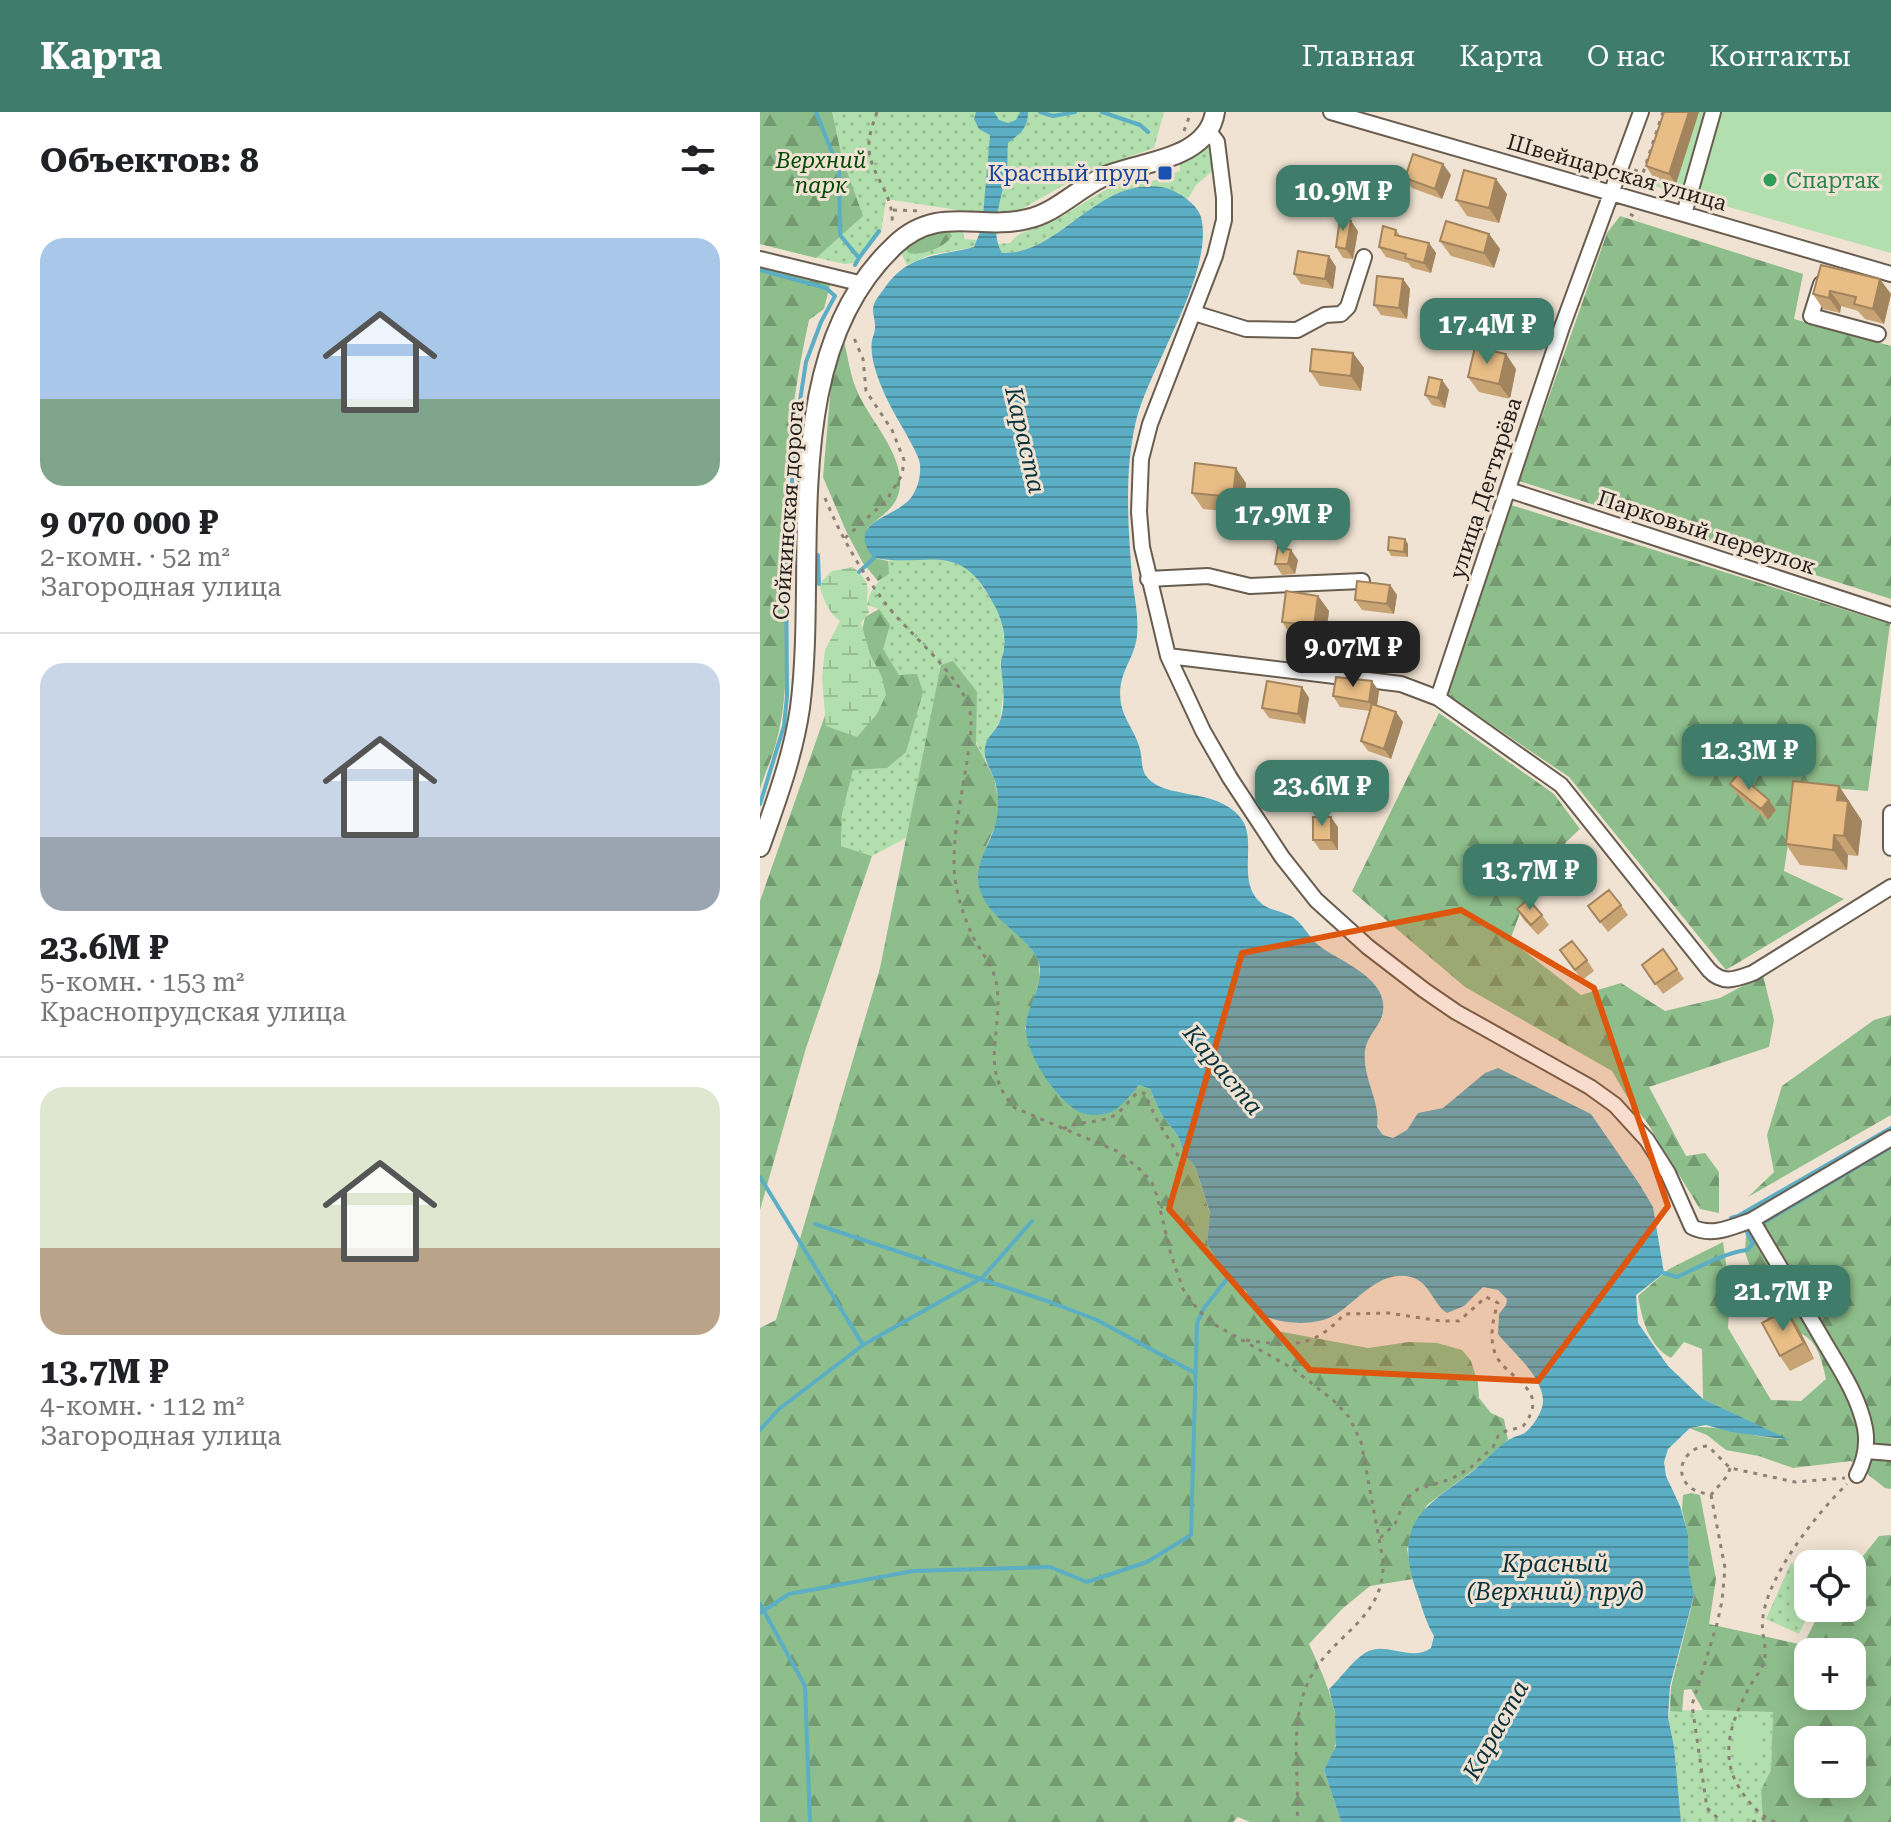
<!DOCTYPE html>
<html lang="ru">
<meta charset="utf-8">
<style>
body{margin:0;font-family:"Roboto Serif",serif;background:#f6f6f6;color:#202124;height:100vh;display:flex;flex-direction:column;font-size:30px;white-space:nowrap}
*{box-sizing:border-box;margin:0}
p{font-size:26px;color:#757577}
.icon{flex:none;width:44px;height:44px;fill:none;stroke:currentColor;stroke-width:2;stroke-linecap:round;stroke-linejoin:round}
.map{position:relative;flex:1;overflow:hidden}
.panel{display:flex;flex-direction:column;background:#fff;width:760px}
.panel>*{flex:none}
.controls{position:absolute;left:1034px;top:1438px;display:grid;gap:16px}
.controls a{display:grid;place-items:center;width:72px;height:72px;border-radius:16px;background:#fff;box-shadow:0 4px 20px #0003;font-size:40px}
.price{position:absolute;translate:-50% -68px;padding:0 18px;border-radius:16px;background:#3f7d6a;color:#fff;font-size:26px;line-height:52px;filter:drop-shadow(0 2px 4px #0008)}
.price::after{content:'';position:absolute;left:50%;top:48px;width:24px;height:18px;margin-left:-12px;background:inherit;clip-path:polygon(0 0,100% 0,50% 100%)}
.price.current{background:#222;color:#fff}
ul{padding:0;list-style:none}
li{display:grid;align-content:center;gap:16px;height:424px;padding:0 40px}
li+li{border-top:2px solid #e0e0e0}
li span{display:grid;place-items:center;height:248px;border-radius:24px;color:#555}
li>.icon{margin-inline-start:auto}
span .icon{width:144px;height:144px;fill:#fffc;stroke-width:1}
li b{font-size:34px}
h2{display:flex;justify-content:space-between;align-items:center;height:96px;padding:0 40px;font-size:34px}
header{display:flex;align-items:center;gap:48px;box-sizing:border-box;height:112px;padding:0 40px;background:#3f7d6a;color:#fff}
header strong{font-size:38px}
nav{display:flex;gap:44px;margin-inline-start:auto;font-size:28px}
main{display:flex;flex:1;min-height:0}
.map>svg:first-child{display:block}
.grass{fill:url(#grass-dots)}
.forest{fill:url(#forest-firs);fill-rule:evenodd}
.wetland{fill:url(#wetland-marsh)}
.pitch{fill:#b1dfad}
.water{fill:url(#water-rules)}
.lines{fill:none;stroke-linecap:round;stroke-linejoin:round}
.stream{stroke:#5baec4;stroke-width:4}
.minor-casing{stroke:#685d4f;stroke-width:18}
.major-casing{stroke:#685d4f;stroke-width:22}
.path{stroke:#8b8277;stroke-width:3;stroke-dasharray:4 6;stroke-linecap:butt}
.minor{stroke:#fff;stroke-width:14}
.major{stroke:#fff;stroke-width:18}
.wall{fill:#c8a373}
.shaded-wall{fill:#a2845e}
.building{fill:#e8bd86;stroke:#a2845e;stroke-width:2}
.marked{fill:#de560d;fill-opacity:0.2;stroke:#de560d;stroke-width:6;stroke-linejoin:round}
.transit-dot{fill:#1a4fb4;stroke:#f0e3d3;stroke-width:3}
.leisure-dot{fill:#2e9e5b;stroke:#f0e3d3;stroke-width:3}
.labels{text-anchor:middle;stroke-width:6;stroke-linejoin:round;paint-order:stroke}
.park-label{font-size:22px;font-style:italic;fill:#004803;stroke:#f0e3d3}
.street-label{font-size:22px;fill:#241f1a;stroke:#f0e3d3}
.transit-label{font-size:22px;fill:#164399;stroke:#f0e3d3;text-anchor:end}
.leisure-label{font-size:22px;fill:#27864d;stroke:#f0e3d3;text-anchor:start}
.water-label{font-size:24px;font-style:italic;fill:#09323c;stroke:#f0e3d3}
</style>
<header>
<strong>Карта</strong>
<nav><a>Главная</a><a>Карта</a><a>О нас</a><a>Контакты</a></nav>
</header>
<main>
<section class="panel">
<h2>Объектов: 8<svg class="icon" aria-label="filters" viewBox="0 0 24 24"><path d="M4 7h16M4 17h16"/><circle cx="9" cy="7" r="2"/><circle cx="15" cy="17" r="2"/></svg></h2>
<ul>
<li><span style="background:linear-gradient(#a9c7e8 65%,#7fa58c 0)"><svg class="icon" aria-label="home" viewBox="0 0 24 24"><path d="M3 11l9-7 9 7M6 9v11h12V9"/></svg></span><div><b>9 070 000 ₽</b><p>2-комн. · 52 m²</p><p>Загородная улица</p></div></li>
<li><span style="background:linear-gradient(#c9d6e8 70%,#9aa5b1 0)"><svg class="icon" aria-label="home" viewBox="0 0 24 24"><path d="M3 11l9-7 9 7M6 9v11h12V9"/></svg></span><div><b>23.6M ₽</b><p>5-комн. · 153 m²</p><p>Краснопрудская улица</p></div></li>
<li><span style="background:linear-gradient(#dfe7d0 65%,#b9a48a 0)"><svg class="icon" aria-label="home" viewBox="0 0 24 24"><path d="M3 11l9-7 9 7M6 9v11h12V9"/></svg></span><div><b>13.7M ₽</b><p>4-комн. · 112 m²</p><p>Загородная улица</p></div></li>
</ul>
</section>
<div class="map">
<svg width="1131" height="1710" viewBox="0 0 1131 1710">
<defs>
<pattern id="grass-dots" width="8" height="8" patternUnits="userSpaceOnUse" patternTransform="scale(2)"><rect width="8" height="8" fill="#b1dfad"/><path d="M2 2h.1M6 6h.1" fill="none" stroke="#98bf94" stroke-width="1.8" stroke-linecap="round"/></pattern>
<pattern id="forest-firs" width="22" height="20" patternUnits="userSpaceOnUse" patternTransform="scale(2)"><rect width="22" height="20" fill="#8ebe8b"/><path d="M5 1l3.5 6h-7zM16 11l3.5 6h-7z" fill="#749a71"/></pattern>
<pattern id="wetland-marsh" width="20" height="14" patternUnits="userSpaceOnUse" patternTransform="scale(2)"><rect width="20" height="14" fill="#b1dfad"/><path d="M1 5h8M5 5V1M11 12h8M15 12V8" fill="none" stroke="#98bf94"/></pattern>
<pattern id="water-rules" width="6" height="5" patternUnits="userSpaceOnUse" patternTransform="scale(2)"><rect width="6" height="5" fill="#5baec4"/><path d="M0 2.5h6" fill="none" stroke="#4b8d9e"/></pattern>
</defs>
<rect width="100%" height="100%" fill="#f0e3d3"/>
<!-- grass -->
<path class="grass" d="M0,0h404l-10,36 -64,22 -70,40 -6,2 -50,-1 -78,-12 -5,34 -22,27 -6,3 -9,1 -84,-20z
M447,27l8,30 -19,16 -8,14c-9,-4 -19,-11 -29,-12 -66,-6 -100,68 -158,66l-5,-9 14,-1c11,-14 29,-15 45,-23 32,-17 49,-34 86,-44l11,5 28,-10v-10z
M203,117l1,10 13,1 -3,7 -44,8 -23,10 -6,-12c15,-16 41,-22 62,-24z
M138,447h52l21,12 21,29 9,19 4,28 -5,16 4,22 -4,36 -15,23v18l-43,-97 -36,173 -34,18 -31,-10 1,-32 11,-44 34,-2 12,-93 -16,-26 -4,-40 -12,-4c3,-15 9,-22 21,-31v-13z
M1031,1451l17,7v38h3l-12,26 -33,-15z
M943,1598l70,2 -2,58 -10,20 2,32h-82l-7,-76 -6,-28 2,-7z"/>
<!-- forest -->
<path class="forest" d="M0,0h72l10,46 21,58 -47,42 -56,-14z
M860,104l183,58 -9,45 97,27v253l-372,-118 88,-248z
M178,117h10l4,7c-8,12 -30,20 -44,17l-2,-6z
M0,153l71,16 -7,28 -15,11c-17,76 -26,156 -26,235 0,62 10,127 -7,188 -4,15 -11,30 -16,46z
M83,226c5,17 7,39 15,55 13,30 57,73 37,109 -6,10 -19,18 -27,26l6,30 14,3 1,13 -11,7 -15,-18 -17,-32 -23,-54 8,-92z
M751,393l379,119 -22,167 -71,-6 -13,86 60,28 -118,71 -157,-193 -123,-83z
M119,497l11,16 -7,24 16,26 18,-1 6,18 -17,60 -19,16 -34,2 -11,44 -1,32 31,10 -66,192 -46,162v-309l76,-217 21,-28 8,-39z
M193,549l24,31 -1,52 18,34 5,26 -2,18 -10,22 -9,36 60,78 2,20 -15,51 103,68 11,-12 11,4 11,25 17,22 8,21 9,9 15,48 -3,29 20,36 45,51 96,18 41,-6 28,1 25,7 9,11 7,22 1,15 12,15 13,6 4,21 -17,17 -64,48 -20,44 6,30 -43,7 -28,23 -33,35c12,27 35,73 26,103 -2,8 -7,16 -11,23l17,52h-91l-12,-5 -5,5h-473v-494l16,-8 104,-352 61,-303z
M679,601l115,81 26,35 -15,14 10,13 -50,44 -15,40 71,55 40,-12 44,28 55,-13 43,-23 11,45 -5,27 -120,40 37,69 19,-3 14,19v41l-19,-4 -52,-85 -22,-29 -14,-24 -147,-84 -113,-96z
M1131,903v100l-143,82 26,-25 -7,-37 15,-49 92,-66z
M1131,1036v341l-6,-1 -34,-27 -58,7 -34,-12 -33,-6 -19,-15 -18,-7c32,-5 66,12 98,11l-84,-40 -1,-50 -18,-7 -13,16c-22,-12 -29,-38 -33,-62l31,-27 54,-27 7,51 -2,35 43,72 30,1 25,-22c-9,-43 -17,-45 -57,-57l-24,-70 1,-17z
M931,1381l9,2 16,84 -7,45 94,21 19,-37h30v-38l27,-34 12,-1v287h-128l-2,-32 10,-20 2,-58 -70,-2 -12,-21 -7,1 -2,22 -12,-1 1,-24 23,-91 -5,-23 -1,-38 -6,-25 1,-15zM1048,1540h44v44h-44zM1048,1628h44v44h-44z"/>
<!-- wetland -->
<path class="wetland" d="M93,455c25,23 9,22 16,45l-8,11 9,31 12,23 4,18 -9,19 -20,23 -31,-11 -4,-49 3,-27 15,-29c-13,-10 -16,-21 -21,-37l13,-13z"/>
<!-- pitch -->
<path class="pitch" d="M914,0h217v141l-247,-70 9,-7z
M976,1608h26l-1,41h-26z"/>
<!-- water -->
<path class="water" d="M216,0h18l5,8 9,3 8,-3 4,-8h8c0,17 -8,21 -20,31 -1,9 0,18 -1,26 -4,26 -19,61 -5,84 58,2 94,-75 159,-66 14,2 36,16 40,30 14,55 -52,150 -65,204 -12,51 -8,104 -4,156 2,19 7,39 5,59 -3,26 -21,37 -16,68 3,15 14,28 18,42 4,10 1,23 8,31 18,23 68,10 93,40 19,22 -5,64 21,86 7,7 21,8 30,13 11,6 17,20 26,28 18,16 71,32 66,67 -1,14 -17,25 -18,40 -3,28 16,50 12,76l6,8 10,3 14,-8 11,-17 25,-5 42,-35 13,-5 93,46 49,71 13,22 11,66 -28,22 2,28 30,43 35,33 87,41 -59,-8 -25,-7 -16,3 -22,21 -4,13 2,14 14,30 8,28 1,37 5,24 -24,91 -2,32 6,28 7,76h-340l-17,-52 12,-24 -1,-33 -6,-24c11,-10 23,-28 36,-36 21,-13 45,10 66,-5l3,-12c-9,-15 -12,-30 -18,-46 -23,-69 8,-82 57,-119 13,-10 24,-24 37,-32 5,-3 13,-4 17,-8 8,-7 17,-22 16,-32 -3,-26 -30,-46 -45,-65l1,-20 7,-9 1,-6 -9,-9 -15,-3 -19,19 -17,7c-13,-8 -17,-29 -33,-35 -39,-13 -63,36 -91,42 -23,6 -44,2 -66,-6l-11,-23 -19,-12 -20,-36 3,-30 -15,-47 -9,-9 -8,-21 -17,-22 -11,-25 -11,-4c-8,9 -19,25 -31,28 -12,3 -25,3 -35,-5 -20,-15 -44,-50 -47,-76 -3,-24 24,-51 10,-76 -15,-26 -55,-41 -58,-76 -1,-22 16,-42 19,-63 2,-12 1,-24 -2,-36 -4,-12 -12,-20 -10,-34 1,-10 12,-17 15,-26 6,-17 3,-37 1,-54 -1,-7 2,-11 3,-18 2,-15 -3,-33 -11,-46 -34,-65 -64,-35 -119,-45 -30,-36 20,-40 36,-59 8,-10 11,-23 10,-35 -1,-11 -24,-46 -30,-59 -9,-18 -21,-45 -18,-65 1,-4 3,-8 3,-12 1,-7 -4,-16 -1,-24 2,-5 7,-11 10,-15 24,-36 53,-32 90,-42l8,-20 8,-92 -11,-6 -5,-10z"/>
<g class="lines">
<!-- stream -->
<path class="stream" d="M56,0l23,58 1,65 19,23 -4,7
M280,0l13,4 22,-4
M342,0l38,13 8,7
M99,146l20,-27
M0,158l66,18 9,8 -14,26 -15,40 -9,58 -11,133 1,143 -3,30 -24,78
M58,443l1,29
M99,460l15,-14
M0,1065l103,168
M971,1106l7,-2 153,-88
M1003,1111l128,-76
M55,1112l235,78 47,18 98,53
M904,1161l13,4c22,-10 47,-24 70,-27l6,-6 -6,-12
M0,1318l19,-21 84,-64 119,-67 50,-57
M0,1492l45,82 5,136
M0,1501l29,-19 124,-23 137,-4 37,15 60,-20 44,-27 6,-212 7,-15 23,-29"/>
<defs>
<path id="minor" d="M571,0l560,162
M448,18l9,12 7,56v22l-9,36 -65,168 -9,35 -2,53 3,35 26,109 35,75 27,47 52,79 34,43 52,47 56,43 32,22 134,75 25,18 32,35 21,33 24,54c20,10 40,0 60,-7 22,38 45,75 67,113 17,30 39,60 46,95 3,17 0,32 -8,47
M924,102l29,-102
M0,147l103,25
M1061,172l-10,32 67,18
M434,201l52,16 51,1 28,-15 16,-1 7,-7 16,-50
M749,378l382,125
M388,467l60,-3 42,10 112,-5
M408,544l233,28 37,14 123,87 148,185c14,15 27,9 44,3l138,-86
M678,586l124,-371 79,-215
M1131,701v35
M992,1108l139,-82
M1106,1339l25,2"/>
<path id="major" d="M0,735c16,-45 33,-91 40,-139 19,-146 -25,-351 95,-463 43,-41 84,-14 132,-26 28,-6 48,-28 74,-41 35,-17 106,-16 114,-66"/>
</defs>
<!-- minor casing -->
<use href="#minor" class="minor-casing"/>
<!-- major casing -->
<use href="#major" class="major-casing"/>
<!-- path -->
<path class="path" d="M117,0c-4,12 -9,24 -8,37 2,28 26,45 23,77
M424,19l7,-19
M874,58l9,3 20,-61
M133,98l29,1
M870,102l9,5
M65,386c15,37 36,73 60,105 22,29 79,75 85,109 3,16 -1,33 -3,49 -5,33 -13,68 -13,102 0,25 9,53 20,76 9,16 21,29 23,48 6,46 -19,82 18,121l104,44 24,20 9,11 5,13 14,59 12,34 15,21 19,16 75,42 41,32 16,17 12,25 22,118c3,63 -56,74 -77,127 -17,44 -6,90 -9,135
M85,426l41,-37 16,-26 2,-15 -12,-30 -26,-39 -3,-32 -9,-21
M303,1017c17,-9 34,-5 50,-13 9,-5 17,-16 24,-23h7c5,9 9,20 14,29 23,37 36,48 3,86
M486,1228c42,6 67,10 98,-26l44,-1 53,8h18l27,-24 12,6c-5,15 -9,35 -3,50 8,23 49,33 35,62 -1,3 -4,8 -7,11 -6,3 -17,4 -24,8l-6,13 -23,21 -19,11 -33,10 -13,11 -10,24 -16,15
M970,1356l-2,7 -17,20c-7,-2 -14,-3 -20,-7 -20,-16 -5,-42 17,-42l22,22 65,14 50,-4
M951,1383l14,73 -3,33 -5,23 -25,81 15,103 15,14
M992,1710l14,-4
M1015,1710c-15,-6 -26,-19 -35,-33 -22,-34 -8,-70 10,-103 4,-7 10,-14 13,-21 6,-17 -3,-31 0,-48 5,-42 54,-104 84,-133"/>
<!-- minor -->
<use href="#minor" class="minor"/>
<!-- major -->
<use href="#major" class="major"/>
</g>
<!-- wall -->
<path class="wall" d="M904,0l12,72 -23,-7 -7,-11z
M691,63l-9,24 -30,-11 -7,-10z
M747,82l-8,29 -32,-7 -11,-16z
M636,118l5,7 28,6 7,10 -5,20 -19,-5 -4,-5 -22,-6 -7,-10z
M598,119l-5,28 -10,-1 -7,-11z
M729,122l11,15 -6,19 -43,-12 -11,-15z
M569,144l7,11 -3,22 -32,-5 -7,-10z
M1061,153l70,29 -7,30 -19,-5 -7,-8 -17,-5 -1,7 -17,-4 -10,-15z
M643,167l7,10 -3,30 -26,-4 -7,-10z
M593,241l11,15 -3,23 -41,-5 -10,-15z
M756,257l-6,30 -31,-7 -11,-15z
M682,268l7,10 -4,18 -13,-3 -7,-10z
M486,371l-3,30 -40,-4 -11,-16z
M550,384l8,11 -3,15 -15,-3 -7,-10z
M648,432v13l-17,-1 -3,-6z
M538,448l-3,14 -13,1 -7,-11z
M630,473l7,10 -3,19 -32,-4 -7,-10z
M558,484l11,15 -4,30 -33,-4 -10,-15z
M659,535l-1,14 -26,-2 -7,-11z
M542,575l7,11 -4,26 -36,-6 -7,-10z
M619,579l-2,15 26,16 -12,37 -23,-8 -7,-10 9,-30 -30,-4 -7,-11z
M970,672l46,26 -8,10 -31,-26z
M1079,674l23,35 -4,35 -10,-1 -1,15 -47,-5 -14,-21z
M578,715v23h-18l-7,-10z
M861,793l7,10 -20,17 -20,-26z
M757,797l25,6 7,10 -11,10 -14,-15z
M903,837l21,30 -21,15 -21,-29z
M800,838l27,10 7,11 -12,9z
M1026,1198l11,15 17,34 -24,12 -10,-15z"/>
<!-- shaded-wall -->
<path class="shaded-wall" d="M929,0h10l-23,72 -7,-10z
M683,52l8,11 -9,24 -7,-10z
M736,67l11,15 -8,29 -10,-15z
M591,109l7,10 -5,28 -7,-10z
M729,122l11,15 -6,19 -10,-15z
M669,131l7,10 -5,20 -7,-10z
M569,144l7,11 -3,22 -8,-10z
M643,167l7,10 -3,30 -8,-11z
M1120,167l11,15 -7,30 -11,-15z
M1070,179l11,15 -1,7 -11,-15z
M593,241l11,15 -3,23 -10,-15z
M746,242l10,15 -6,30 -11,-15z
M682,268l7,10 -4,18 -7,-10z
M476,356l10,15 -3,30 -10,-16z
M550,384l8,11 -3,15 -7,-11z
M645,427l3,5v13l-4,-5z
M531,438l7,10 -3,14 -7,-10z
M630,473l7,10 -3,19 -7,-10z
M558,484l11,15 -4,30 -11,-15z
M652,524l7,11 -1,14 -7,-10z
M612,569l7,10 -3,21 -7,-10z
M542,575l7,11 -4,26 -7,-10z
M636,600l7,10 -12,37 -7,-10z
M1079,674l23,35 -4,35 -14,-20 -7,-36z
M1009,688l7,10 -8,10 -7,-11z
M571,705l7,10v23l-7,-10z
M1074,723l14,20 -1,15 -14,-20z
M1026,1198l11,15 17,34 -10,-16z"/>
<!-- building -->
<path class="building" d="M904,0h25l-20,62 -23,-8z
M653,42l30,10 -8,25 -30,-11z
M704,58l32,9 -7,29 -33,-8z
M580,106l11,3 -5,28 -10,-2z
M686,109l43,13 -5,19 -44,-12z
M623,114l13,4 -1,5 34,8 -5,20 -19,-5 1,-4 -27,-7z
M538,139l31,5 -4,23 -31,-5z
M1061,153l59,14 -7,30 -19,-5 2,-7 -26,-6 -1,7 -16,-4z
M617,164l26,3 -4,29 -25,-3z
M715,235l31,7 -7,30 -31,-7z
M552,237l41,4 -2,23 -41,-5z
M669,265l13,3 -4,18 -13,-3z
M435,351l41,5 -3,29 -41,-4z
M535,382l15,2 -2,15 -15,-2z
M629,425l16,2 -1,13 -16,-2z
M518,435l13,3 -3,14h-13z
M597,469l33,4 -3,19 -32,-4z
M526,479l32,5 -4,30 -32,-4z
M626,522l26,2 -1,15 -26,-3z
M576,565l36,4 -3,21 -36,-6z
M507,569l35,6 -4,27 -36,-6z
M612,592l24,8 -12,37 -23,-8z
M978,662l31,26 -8,9 -31,-25z
M1033,669l46,5 -2,14 11,1 -4,35 -10,-1 -1,15 -47,-6z
M553,705h18v23h-18z
M849,778l12,15 -21,17 -12,-16z
M768,787l14,16 -11,10 -14,-16z
M812,829l15,19 -12,10 -15,-20z
M903,837l14,20 -22,15 -13,-19z
M1026,1198l18,33 -24,13 -18,-33z"/>
<!-- marked area -->
<path class="marked" d="M701,798l133,78 74,218 -130,175 -228,-11 -141,-161 73,-256z"/>
<!-- markers -->
<rect class="transit-dot" x="397" y="53" width="16" height="16" rx="4"/>
<circle class="leisure-dot" cx="1010" cy="68" r="8"/>
<g class="labels">
<!-- park labels -->
<g class="park-label">
<text x="61" y="56">Верхний<tspan x="61" dy="25">парк</tspan></text>
</g>
<!-- street labels -->
<g class="street-label">
<text transform="translate(857 60) rotate(16)" y="8">Швейцарская улица</text>
<text transform="translate(725 376) rotate(-72)" y="8">улица Дегтярёва</text>
<text transform="translate(28 398) rotate(-86)" y="8">Сойкинская дорога</text>
<text transform="translate(947 420) rotate(18)" y="8">Парковый переулок</text>
</g>
<!-- transit labels -->
<g class="transit-label">
<text x="389" y="69">Красный пруд</text>
</g>
<!-- leisure labels -->
<g class="leisure-label">
<text x="1026" y="76">Спартак</text>
</g>
<!-- water labels -->
<g class="water-label">
<text transform="translate(265 328) rotate(77)" y="8">Караста</text>
<text transform="translate(463 958) rotate(50)" y="8">Караста</text>
<text x="795" y="1460">Красный<tspan x="795" dy="28">(Верхний) пруд</tspan></text>
<text transform="translate(736 1618) rotate(-61)" y="8">Караста</text>
</g>
</g>
</svg>
<div class="controls">
<a><svg class="icon" aria-label="locate" viewBox="0 0 24 24"><circle cx="12" cy="12" r="6"/><path d="M12 2v4M12 18v4M2 12h4M18 12h4"/></svg></a>
<a>+</a>
<a>−</a>
</div>
<b class="price" style="left:583px;top:121px">10.9M ₽</b>
<b class="price" style="left:727px;top:254px">17.4M ₽</b>
<b class="price" style="left:523px;top:444px">17.9M ₽</b>
<b class="price current" style="left:593px;top:577px">9.07M ₽</b>
<b class="price" style="left:989px;top:680px">12.3M ₽</b>
<b class="price" style="left:562px;top:716px">23.6M ₽</b>
<b class="price" style="left:770px;top:800px">13.7M ₽</b>
<b class="price" style="left:1023px;top:1221px">21.7M ₽</b>
</div>
</main>
